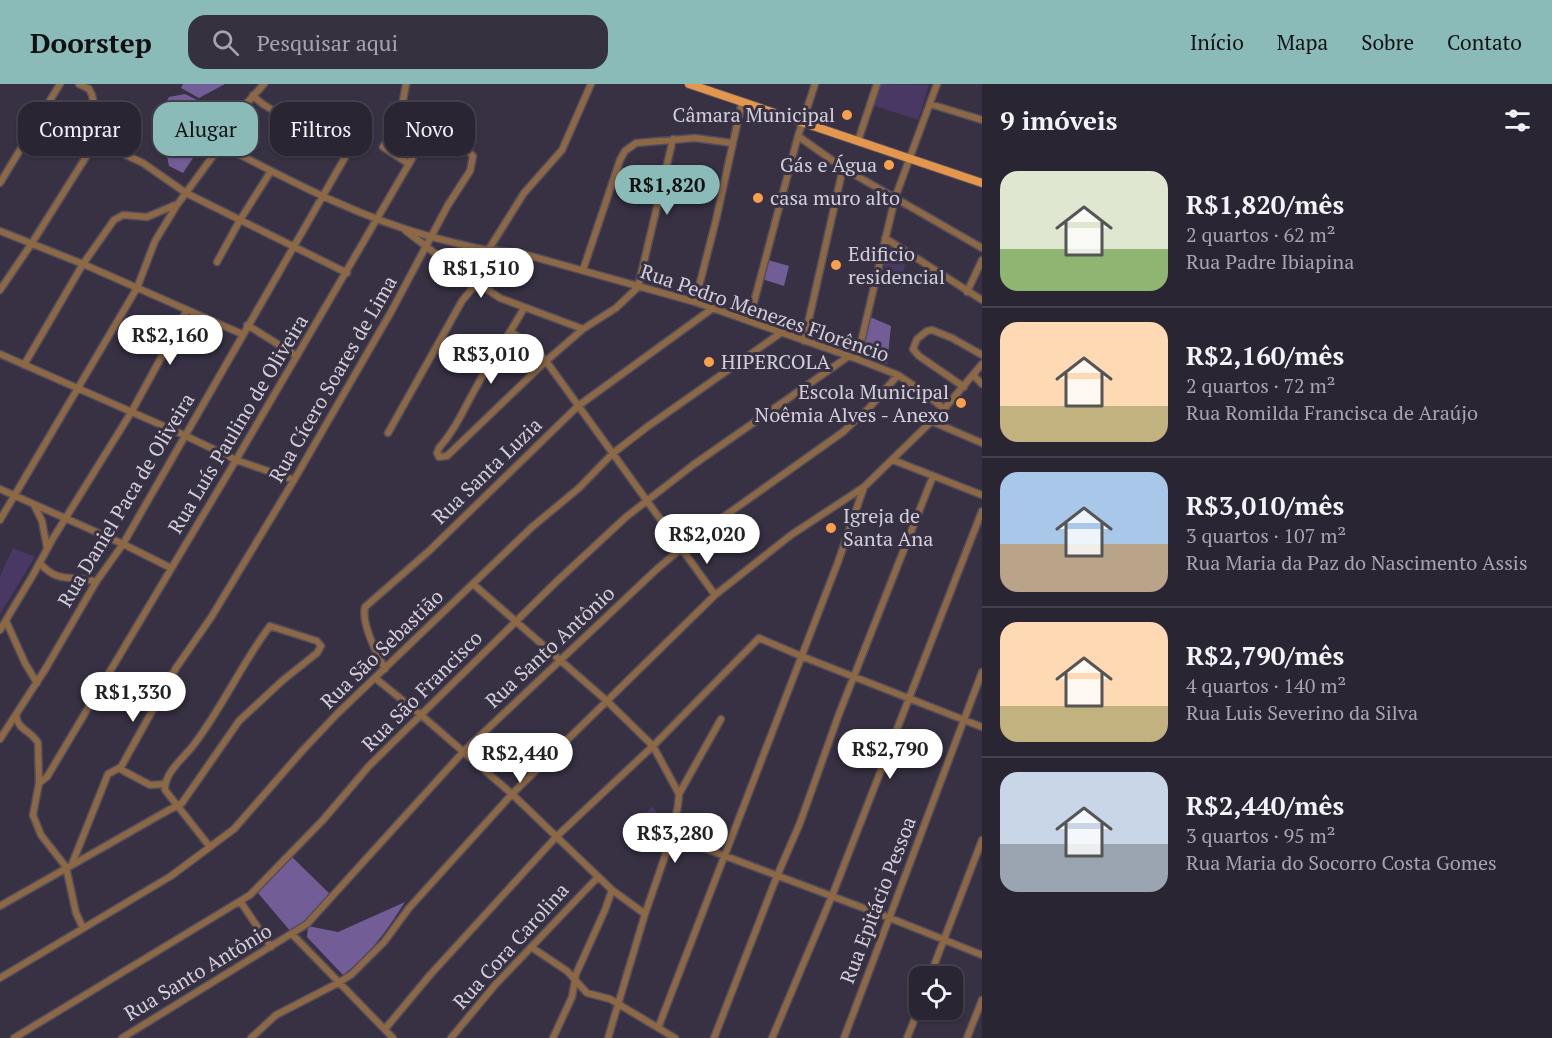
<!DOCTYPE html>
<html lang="pt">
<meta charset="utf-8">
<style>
body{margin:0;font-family:"PT Serif",serif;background:#35313e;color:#f1f3f6;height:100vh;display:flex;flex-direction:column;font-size:22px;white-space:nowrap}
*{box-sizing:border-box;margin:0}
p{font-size:20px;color:#a5a5ac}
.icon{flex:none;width:33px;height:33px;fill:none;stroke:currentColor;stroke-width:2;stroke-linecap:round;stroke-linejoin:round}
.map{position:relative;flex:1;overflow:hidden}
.panel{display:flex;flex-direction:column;background:#292532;width:570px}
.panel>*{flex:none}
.guide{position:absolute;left:18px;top:18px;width:570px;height:54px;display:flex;gap:12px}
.controls{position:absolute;left:909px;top:882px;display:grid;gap:12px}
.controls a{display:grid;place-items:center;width:54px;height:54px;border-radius:12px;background:#292532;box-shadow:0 2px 4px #0004,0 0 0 2px #45424d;font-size:30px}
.price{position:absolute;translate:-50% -51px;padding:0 14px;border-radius:21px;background:#fff;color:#222;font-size:20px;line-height:39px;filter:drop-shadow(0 2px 3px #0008)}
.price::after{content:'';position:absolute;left:50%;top:36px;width:18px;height:14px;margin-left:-9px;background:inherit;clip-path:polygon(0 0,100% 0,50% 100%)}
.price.current{background:#8bbbb9;color:#111}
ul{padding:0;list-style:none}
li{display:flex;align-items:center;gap:18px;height:150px;padding:0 18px}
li+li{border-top:2px solid #45424d}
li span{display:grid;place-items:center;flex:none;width:168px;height:120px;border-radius:18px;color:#555}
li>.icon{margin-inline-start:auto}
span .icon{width:72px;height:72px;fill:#fffc;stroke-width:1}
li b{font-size:26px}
h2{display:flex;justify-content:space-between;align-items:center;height:72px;padding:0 18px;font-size:26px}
.tag{padding:0 21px;border-radius:18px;background:#292532;box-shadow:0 2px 4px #0004,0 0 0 2px #45424d;font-size:21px;line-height:54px}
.tag.current{background:#8bbbb9;color:#111}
header{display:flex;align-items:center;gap:36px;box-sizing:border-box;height:84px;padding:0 30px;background:#8bbbb9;color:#111}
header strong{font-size:28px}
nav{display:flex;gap:33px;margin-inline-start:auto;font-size:21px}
.search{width:420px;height:54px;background:#35313e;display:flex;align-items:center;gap:15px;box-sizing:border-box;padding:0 21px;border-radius:18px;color:#a5a5ac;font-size:22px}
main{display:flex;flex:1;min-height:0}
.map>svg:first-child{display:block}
.green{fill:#483863}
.forest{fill:#725d97}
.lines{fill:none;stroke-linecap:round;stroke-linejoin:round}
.minor-casing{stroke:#534d5e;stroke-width:9}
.major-casing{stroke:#534d5e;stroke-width:10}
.minor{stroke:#8d6845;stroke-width:6}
.major{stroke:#e4974c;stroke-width:8}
.poi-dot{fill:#f8a14a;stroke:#373143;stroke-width:2}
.labels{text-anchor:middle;stroke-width:6;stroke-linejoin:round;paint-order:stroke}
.poi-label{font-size:20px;fill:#d3cfda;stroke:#373143;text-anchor:start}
.street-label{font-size:20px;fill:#d3cfda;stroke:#373143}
</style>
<header>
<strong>Doorstep</strong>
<div class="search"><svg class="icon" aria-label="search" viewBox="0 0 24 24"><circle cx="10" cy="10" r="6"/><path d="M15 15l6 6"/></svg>Pesquisar aqui</div>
<nav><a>Início</a><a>Mapa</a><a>Sobre</a><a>Contato</a></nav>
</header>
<main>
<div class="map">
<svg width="982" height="954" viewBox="0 0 982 954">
<rect width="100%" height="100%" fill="#373143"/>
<!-- green -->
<path class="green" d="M878,0l51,1 -11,35 -46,-15z
M887,157l20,13 -5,24 -18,-10z
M13,464l22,9 -35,57v-38z
M652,722l4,5v3l10,2 -12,20h-7l-10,-5v-5z"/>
<!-- forest -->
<path class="forest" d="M183,0h42l-26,14 -18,-10z
M185,10l22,11 -5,16 11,7 -30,45 -14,-7 -3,-15 7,-5c-23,-23 -19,-21 -4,-49z
M768,176l21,6 -5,20 -22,-7z
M870,233l21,9 -4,38 -26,-10z
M292,773l39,38 -26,27 -14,10 -33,-39z
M405,818c-18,28 -35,53 -62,73l-36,-38 1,-11 30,6z"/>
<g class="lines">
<defs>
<path id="minor" d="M79,0l10,5 3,6 6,31 -5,12
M815,0l-17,52 45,32 139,80
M930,20l52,16
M38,37l39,10 19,10
M858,57l19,-57
M221,61c68,35 136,72 211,92 16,4 33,9 50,12 15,2 30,2 45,6l168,47 162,57 41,16 28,19 18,15
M409,80l15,-28
M0,99l60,-99
M0,147l83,33 159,70
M406,147l47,36 47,31 83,31
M885,154l97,62
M489,165l35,-56 38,-43 29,-66
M217,178l23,-42 31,-49
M583,186l37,-110 5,-9 11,-8 59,-5 37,5
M0,206l32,-47 64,-102 47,22 43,30 161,80
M967,208l15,-32
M695,218l21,-82 26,-118
M524,224c-14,26 -32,50 -46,76 -13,22 -22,45 -39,64l-2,5 2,4 8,-1 99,-95 37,-32 33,-21 22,-21 35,-148
M749,237l49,-185
M247,241l50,31
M511,248l20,13 15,16 169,234
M804,257l39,-173
M0,270l184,81 52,25 58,20
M857,275l38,-161 42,-114
M24,281l59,-101 31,-44 9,-5 24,2 28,-12
M973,291l9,9
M964,303l-45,-31 -6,-7 4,-10 10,-8 5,-1 20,8 30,17
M931,337l51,22
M388,349l74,-132 9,-11 8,-7
M893,376l89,35
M0,405l123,55 48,24
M34,421l8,16 5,27
M0,436l137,-232 18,-47 22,-36 44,-60 26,-42 17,-19
M40,479c18,22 34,11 56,19
M473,500l135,118 45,44 26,48 -1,11 -6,31 -27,78 -37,124
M6,537l19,42 12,20
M0,546l33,-55 19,-35 80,-129 55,-101
M385,585c-8,-15 -24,-45 -20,-62l64,-56 149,-145 135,-98
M375,594l46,37 91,79 100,96 33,24
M16,631c2,16 15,15 22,28l1,40 -6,32 8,20 25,32 10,46 7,15
M0,655l46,-71 50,-86 27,-38 232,-404v-5c-13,-7 -29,-17 -43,-19 -6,-1 -9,2 -14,2 -13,1 -37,-13 -45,-23
M120,685l30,16 15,-1
M39,699l8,-6 189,-317 170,-291 3,-5 -26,-17 16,-25 7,-38
M679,710l42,-75
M672,752l218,82 92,37
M72,780l36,-90 13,-7 55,-99 36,-52 82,-136 97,-168 57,-107 22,-34 3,-15 -4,-4 -72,-25
M240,817l31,46
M0,822l167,-95 15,-8 57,-82 43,-40 35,-28 4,-7 -4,-5 -47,-15c-29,38 -48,83 -78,121 -10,12 -28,27 -27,43l45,57
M292,850l101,104
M531,863l36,24 20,22 23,6 65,39
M930,892l52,-136
M0,894l171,-102 63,-47 69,-79 34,-36 195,-187 47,-39 33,-34 35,-27 135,-95
M658,944l180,-466 26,-75
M385,945l45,-54 126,-138 97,-91 106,-108 42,18 181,71
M14,954l236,-143 73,-75 46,-54 187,-184 70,-65 67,-52 156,-109
M122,954l185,-114 156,-172 195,-184 40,-33 145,-103 26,-24 29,-33
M251,954l25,-23 64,-33 12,-8 32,-32 25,-34 103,-114 203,-199 76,-60 73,-48 80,-78 38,-45
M451,954l44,-53 103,-108
M553,954l19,-41 4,-23 29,-64 7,-20
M714,954l63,-162 23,-53 39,-109 94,-238
M772,954l60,-142 150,-385
M844,954l138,-366
M907,954l13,-32
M967,954l15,-38"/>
<path id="major" d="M689,0l293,99"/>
</defs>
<!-- minor casing -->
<use href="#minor" class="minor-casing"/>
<!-- major casing -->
<use href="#major" class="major-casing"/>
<!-- minor -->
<use href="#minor" class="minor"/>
<!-- major -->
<use href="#major" class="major"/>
</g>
<!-- markers -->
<g class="poi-dot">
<circle cx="847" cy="31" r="6"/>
<circle cx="889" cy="81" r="6"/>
<circle cx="758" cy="114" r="6"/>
<circle cx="836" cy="181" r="6"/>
<circle cx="709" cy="278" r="6"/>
<circle cx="961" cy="319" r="6"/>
<circle cx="831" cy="444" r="6"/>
</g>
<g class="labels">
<!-- poi labels -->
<g class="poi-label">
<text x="835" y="38" text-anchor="end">Câmara Municipal</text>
<text x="877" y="88" text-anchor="end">Gás e Água</text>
<text x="770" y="121">casa muro alto</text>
<text x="848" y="177">Edificio<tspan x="848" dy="23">residencial</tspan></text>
<text x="721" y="285">HIPERCOLA</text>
<text x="949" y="315" text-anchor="end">Escola Municipal<tspan x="949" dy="23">Noêmia Alves - Anexo</tspan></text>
<text x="843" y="439">Igreja de<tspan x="843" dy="23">Santa Ana</tspan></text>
</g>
<!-- street labels -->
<g class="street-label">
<text transform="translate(765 229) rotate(19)" y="7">Rua Pedro Menezes Florêncio</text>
<text transform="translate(333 295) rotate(-60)" y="7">Rua Cícero Soares de Lima</text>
<text transform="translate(238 340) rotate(-59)" y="7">Rua Luís Paulino de Oliveira</text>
<text transform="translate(487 387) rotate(-44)" y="7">Rua Santa Luzia</text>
<text transform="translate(126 416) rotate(-59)" y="7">Rua Daniel Paca de Oliveira</text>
<text transform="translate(550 563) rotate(-43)" y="7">Rua Santo Antônio</text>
<text transform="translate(382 565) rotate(-44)" y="7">Rua São Sebastião</text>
<text transform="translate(422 607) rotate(-45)" y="7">Rua São Francisco</text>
<text transform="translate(878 816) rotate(-69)" y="7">Rua Epitácio Pessoa</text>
<text transform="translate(511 862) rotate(-48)" y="7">Rua Cora Carolina</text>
<text transform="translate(198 888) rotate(-31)" y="7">Rua Santo Antônio</text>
</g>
</g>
</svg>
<div class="controls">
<a><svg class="icon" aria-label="locate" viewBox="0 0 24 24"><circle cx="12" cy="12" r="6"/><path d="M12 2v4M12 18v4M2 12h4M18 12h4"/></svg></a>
</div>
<b class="price current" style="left:667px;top:132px">R$1,820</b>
<b class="price" style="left:481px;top:215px">R$1,510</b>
<b class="price" style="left:170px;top:282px">R$2,160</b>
<b class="price" style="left:491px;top:301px">R$3,010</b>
<b class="price" style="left:707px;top:481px">R$2,020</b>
<b class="price" style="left:133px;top:639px">R$1,330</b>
<b class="price" style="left:890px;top:696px">R$2,790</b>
<b class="price" style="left:520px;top:700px">R$2,440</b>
<b class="price" style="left:675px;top:780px">R$3,280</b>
<div class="guide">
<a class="tag">Comprar</a>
<a class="tag current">Alugar</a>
<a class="tag">Filtros</a>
<a class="tag">Novo</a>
</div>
</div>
<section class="panel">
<h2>9 imóveis<svg class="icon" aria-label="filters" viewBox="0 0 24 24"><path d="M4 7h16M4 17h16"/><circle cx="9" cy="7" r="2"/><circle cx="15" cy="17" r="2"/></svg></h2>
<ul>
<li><span style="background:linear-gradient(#dfe7d0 65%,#8fb573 0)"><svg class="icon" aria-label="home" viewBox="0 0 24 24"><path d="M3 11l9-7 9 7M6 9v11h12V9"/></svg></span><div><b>R$1,820/mês</b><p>2 quartos · 62 m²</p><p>Rua Padre Ibiapina</p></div></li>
<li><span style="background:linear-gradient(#ffd9b3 70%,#c2b280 0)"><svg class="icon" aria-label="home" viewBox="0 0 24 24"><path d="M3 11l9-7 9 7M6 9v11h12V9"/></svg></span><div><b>R$2,160/mês</b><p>2 quartos · 72 m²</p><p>Rua Romilda Francisca de Araújo</p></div></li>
<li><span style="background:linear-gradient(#a9c7e8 60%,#b9a48a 0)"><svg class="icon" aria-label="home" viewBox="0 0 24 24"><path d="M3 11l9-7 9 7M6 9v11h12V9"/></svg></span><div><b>R$3,010/mês</b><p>3 quartos · 107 m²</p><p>Rua Maria da Paz do Nascimento Assis</p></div></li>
<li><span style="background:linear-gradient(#ffd9b3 70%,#c2b280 0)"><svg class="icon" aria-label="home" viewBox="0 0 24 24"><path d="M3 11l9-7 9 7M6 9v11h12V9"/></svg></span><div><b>R$2,790/mês</b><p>4 quartos · 140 m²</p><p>Rua Luis Severino da Silva</p></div></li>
<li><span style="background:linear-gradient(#c9d6e8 60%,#9aa5b1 0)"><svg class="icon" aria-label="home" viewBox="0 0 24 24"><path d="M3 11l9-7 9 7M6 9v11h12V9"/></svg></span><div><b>R$2,440/mês</b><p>3 quartos · 95 m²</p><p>Rua Maria do Socorro Costa Gomes</p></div></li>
</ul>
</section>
</main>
